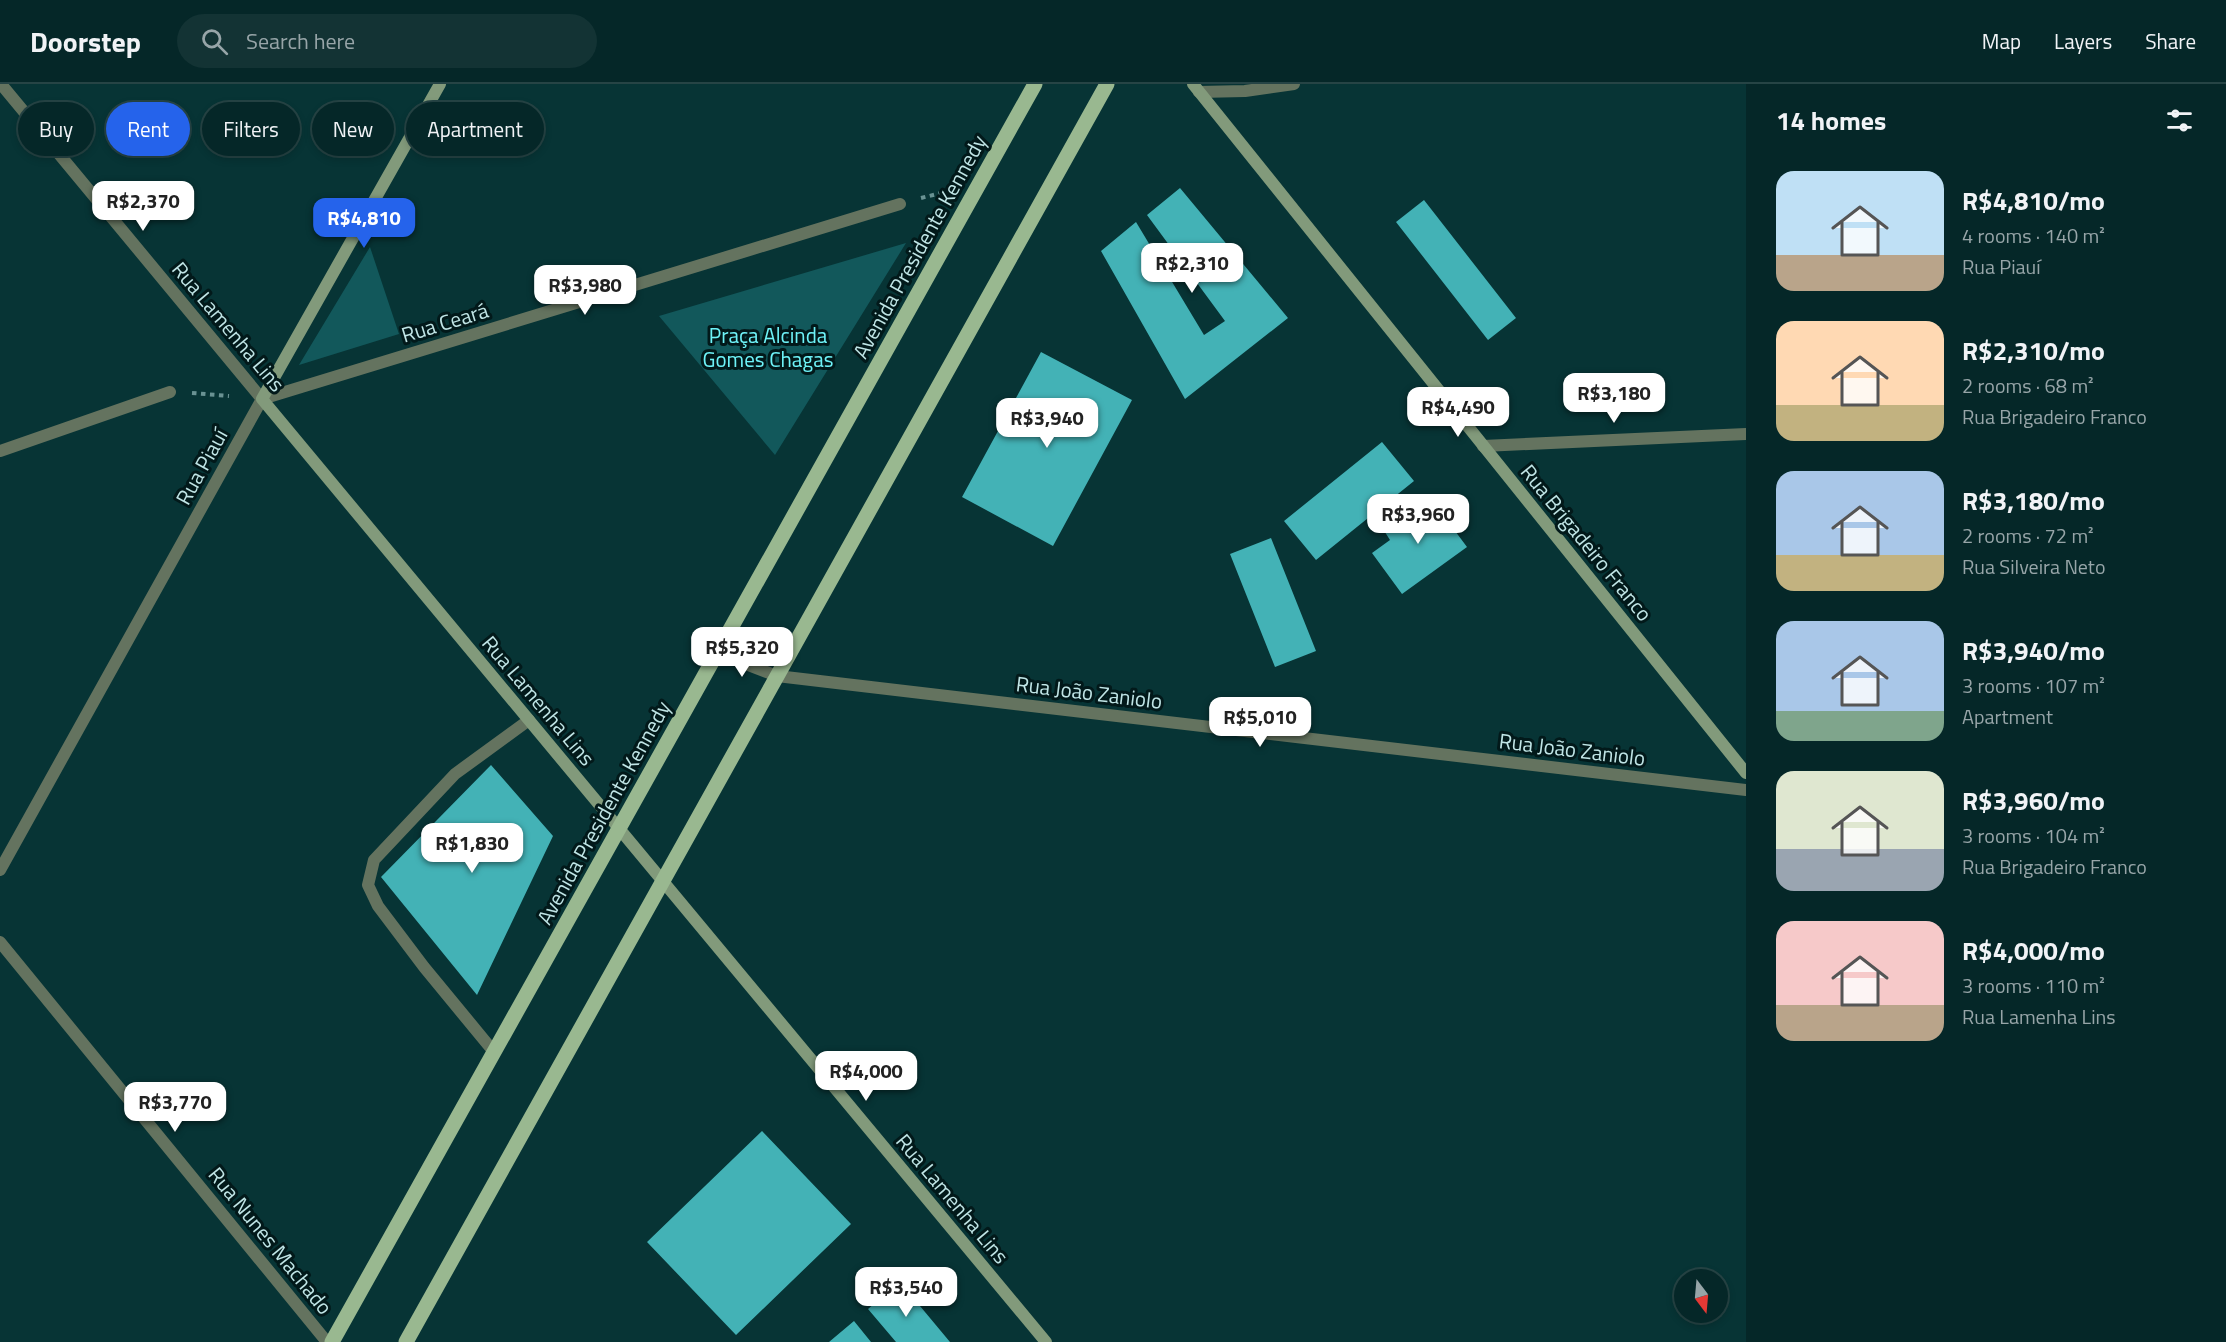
<!DOCTYPE html>
<meta charset="utf-8">
<style>
body{margin:0;font-family:"Titillium Web",sans-serif;background:#133334;color:#f1f3f6;height:100vh;display:flex;flex-direction:column;font-size:22px;white-space:nowrap}
*{box-sizing:border-box;margin:0}
p{font-size:20px;color:#97a5a8}
.icon{flex:none;width:33px;height:33px;fill:none;stroke:currentColor;stroke-width:2;stroke-linecap:round;stroke-linejoin:round}
.map{position:relative;flex:1;overflow:hidden}
.details{display:flex;flex-direction:column;background:#052728;width:480px}
.details>*{flex:none}
.guide{position:absolute;left:18px;top:18px;width:570px;height:54px;display:flex;gap:12px}
.needle{width:39px;rotate:164deg}
.fabs{position:absolute;left:1674px;top:1185px;display:grid;gap:12px}
.fabs a{display:grid;place-items:center;width:54px;height:54px;border-radius:50%;background:#052728;box-shadow:0 3px 9px #0003,0 0 0 2px #264445;font-size:30px}
.price{position:absolute;translate:-50% -51px;padding:0 14px;border-radius:12px;background:#fff;color:#222;font-size:20px;line-height:39px;filter:drop-shadow(0 2px 3px #0008)}
.price::after{content:'';position:absolute;left:50%;top:36px;width:18px;height:14px;margin-left:-9px;background:inherit;clip-path:polygon(0 0,100% 0,50% 100%)}
.price.current{background:#2563eb;color:#fff}
ul{padding:0;list-style:none}
li{display:flex;align-items:center;gap:18px;height:150px;padding:0 30px}
li span{display:grid;place-items:center;flex:none;width:168px;height:120px;border-radius:18px;color:#555}
li>.icon{margin-inline-start:auto}
span .icon{width:72px;height:72px;fill:#fffc;stroke-width:1}
li b{font-size:26px}
h2{display:flex;justify-content:space-between;align-items:center;height:72px;padding:0 30px;font-size:26px}
.chip{padding:0 21px;border-radius:27px;background:#052728;box-shadow:0 3px 9px #0003,0 0 0 2px #264445;font-size:21px;line-height:54px}
.chip.current{background:#2563eb;color:#fff}
header{display:flex;align-items:center;gap:36px;box-sizing:border-box;height:84px;padding:0 30px;background:#052728;border-bottom:2px solid #264445}
header strong{font-size:28px}
nav{display:flex;gap:33px;margin-inline-start:auto;font-size:21px}
.search{width:420px;height:54px;background:#133334;display:flex;align-items:center;gap:15px;box-sizing:border-box;padding:0 21px;border-radius:33px;color:#97a5a8;font-size:22px}
main{display:flex;flex:1;min-height:0}
.map>svg:first-child{display:block}
.green{fill:#12585b}
.building{fill:#43b2b6}
.lines{fill:none;stroke-linecap:round;stroke-linejoin:round}
.path{stroke:#699293;stroke-width:4;stroke-dasharray:4.5 4.5;stroke-linecap:butt}
.service{stroke:#64735f;stroke-width:12}
.minor{stroke:#64735f;stroke-width:12}
.secondary{stroke:#829a7b;stroke-width:12}
.primary{stroke:#99b890;stroke-width:15}
.labels{text-anchor:middle;stroke-width:6;stroke-linejoin:round;paint-order:stroke}
.street-label{font-size:21px;fill:#c0e5e6;stroke:#02191a}
.park-label{font-size:21px;fill:#6ef3f8;stroke:#02191a}
</style>
<header>
<strong>Doorstep</strong>
<div class="search"><svg class="icon" aria-label="search" viewBox="0 0 24 24"><circle cx="10" cy="10" r="6"/><path d="M15 15l6 6"/></svg>Search here</div>
<nav><a>Map</a><a>Layers</a><a>Share</a></nav>
</header>
<main>
<div class="map">
<svg width="1746" height="1258" viewBox="0 0 1746 1258">
<rect width="100%" height="100%" fill="#073435"/>
<!-- green -->
<path class="green" d="M906,159l-131,212 -116,-139z
M370,163l29,87 -100,31z"/>
<!-- building -->
<path class="building" d="M1180,104l108,130 -103,81 -84,-148 35,-29 68,113 21,-14 -78,-106z
M1424,116l92,118 -28,22 -92,-118z
M1041,268l91,48 -79,146 -91,-49z
M1382,358l32,39 -98,79 -32,-39z
M1429,412l38,51 -65,47 -30,-41 18,-13 -7,-11z
M1271,454l45,113 -41,16 -45,-113z
M491,681l62,71 -76,159 -96,-118z
M762,1047l89,93 -115,111 -89,-93z
M900,1198l50,60h-54l-28,-33z
M854,1237l17,21h-42z"/>
<g class="lines">
<!-- path -->
<path class="path" d="M921,114l24,-6
M192,309l37,3"/>
<!-- service -->
<path class="service" d="M494,968l-70,-85 -46,-61 -10,-21 6,-25 81,-86 74,-54"/>
<!-- minor -->
<path class="minor" d="M1,0l261,315
M1199,8l46,-1 49,-7
M262,315l638,-195
M1483,362l263,-12
M0,367l170,-59
M717,569l60,23 969,114
M0,786l262,-471
M0,858l327,400"/>
<!-- secondary -->
<path class="secondary" d="M440,0l-178,315 784,943
M1193,0l553,689"/>
<!-- primary -->
<path class="primary" d="M332,1258l703,-1258
M406,1258l701,-1258"/>
</g>
<g class="labels">
<!-- street labels -->
<g class="street-label">
<text transform="translate(920 163) rotate(-61)" y="7">Avenida Presidente Kennedy</text>
<text transform="translate(445 239) rotate(-17)" y="7">Rua Ceará</text>
<text transform="translate(228 243) rotate(50)" y="7">Rua Lamenha Lins</text>
<text transform="translate(202 383) rotate(-61)" y="7">Rua Piauí</text>
<text transform="translate(1586 459) rotate(51)" y="7">Rua Brigadeiro Franco</text>
<text transform="translate(1089 609) rotate(7)" y="7">Rua João Zaniolo</text>
<text transform="translate(538 617) rotate(50)" y="7">Rua Lamenha Lins</text>
<text transform="translate(1572 666) rotate(7)" y="7">Rua João Zaniolo</text>
<text transform="translate(604 729) rotate(-61)" y="7">Avenida Presidente Kennedy</text>
<text transform="translate(952 1115) rotate(50)" y="7">Rua Lamenha Lins</text>
<text transform="translate(270 1157) rotate(51)" y="7">Rua Nunes Machado</text>
</g>
<!-- park labels -->
<g class="park-label">
<text x="768" y="259">Praça Alcinda<tspan x="768" dy="24">Gomes Chagas</tspan></text>
</g>
</g>
</svg>
<div class="fabs">
<a><svg class="needle" viewBox="-14 -14 28 28"><path d="M0-13l5 13h-10z" fill="#e53935"/><path d="M0 13l5-13h-10z" fill="#97a5a8"/></svg></a>
</div>
<b class="price" style="left:143px;top:148px">R$2,370</b>
<b class="price current" style="left:364px;top:165px">R$4,810</b>
<b class="price" style="left:1192px;top:210px">R$2,310</b>
<b class="price" style="left:585px;top:232px">R$3,980</b>
<b class="price" style="left:1614px;top:340px">R$3,180</b>
<b class="price" style="left:1458px;top:354px">R$4,490</b>
<b class="price" style="left:1047px;top:365px">R$3,940</b>
<b class="price" style="left:1418px;top:461px">R$3,960</b>
<b class="price" style="left:742px;top:594px">R$5,320</b>
<b class="price" style="left:1260px;top:664px">R$5,010</b>
<b class="price" style="left:472px;top:790px">R$1,830</b>
<b class="price" style="left:866px;top:1018px">R$4,000</b>
<b class="price" style="left:175px;top:1049px">R$3,770</b>
<b class="price" style="left:906px;top:1234px">R$3,540</b>
<div class="guide">
<a class="chip">Buy</a>
<a class="chip current">Rent</a>
<a class="chip">Filters</a>
<a class="chip">New</a>
<a class="chip">Apartment</a>
</div>
</div>
<section class="details">
<h2>14 homes<svg class="icon" aria-label="filters" viewBox="0 0 24 24"><path d="M4 7h16M4 17h16"/><circle cx="9" cy="7" r="2"/><circle cx="15" cy="17" r="2"/></svg></h2>
<ul>
<li><span style="background:linear-gradient(#bfe0f5 70%,#b9a48a 0)"><svg class="icon" aria-label="home" viewBox="0 0 24 24"><path d="M3 11l9-7 9 7M6 9v11h12V9"/></svg></span><div><b>R$4,810/mo</b><p>4 rooms · 140 m²</p><p>Rua Piauí</p></div></li>
<li><span style="background:linear-gradient(#ffd9b3 70%,#c2b280 0)"><svg class="icon" aria-label="home" viewBox="0 0 24 24"><path d="M3 11l9-7 9 7M6 9v11h12V9"/></svg></span><div><b>R$2,310/mo</b><p>2 rooms · 68 m²</p><p>Rua Brigadeiro Franco</p></div></li>
<li><span style="background:linear-gradient(#a9c7e8 70%,#c2b280 0)"><svg class="icon" aria-label="home" viewBox="0 0 24 24"><path d="M3 11l9-7 9 7M6 9v11h12V9"/></svg></span><div><b>R$3,180/mo</b><p>2 rooms · 72 m²</p><p>Rua Silveira Neto</p></div></li>
<li><span style="background:linear-gradient(#a9c7e8 75%,#7fa58c 0)"><svg class="icon" aria-label="home" viewBox="0 0 24 24"><path d="M3 11l9-7 9 7M6 9v11h12V9"/></svg></span><div><b>R$3,940/mo</b><p>3 rooms · 107 m²</p><p>Apartment</p></div></li>
<li><span style="background:linear-gradient(#dfe7d0 65%,#9aa5b1 0)"><svg class="icon" aria-label="home" viewBox="0 0 24 24"><path d="M3 11l9-7 9 7M6 9v11h12V9"/></svg></span><div><b>R$3,960/mo</b><p>3 rooms · 104 m²</p><p>Rua Brigadeiro Franco</p></div></li>
<li><span style="background:linear-gradient(#f6c9c9 70%,#b9a48a 0)"><svg class="icon" aria-label="home" viewBox="0 0 24 24"><path d="M3 11l9-7 9 7M6 9v11h12V9"/></svg></span><div><b>R$4,000/mo</b><p>3 rooms · 110 m²</p><p>Rua Lamenha Lins</p></div></li>
</ul>
</section>
</main>
